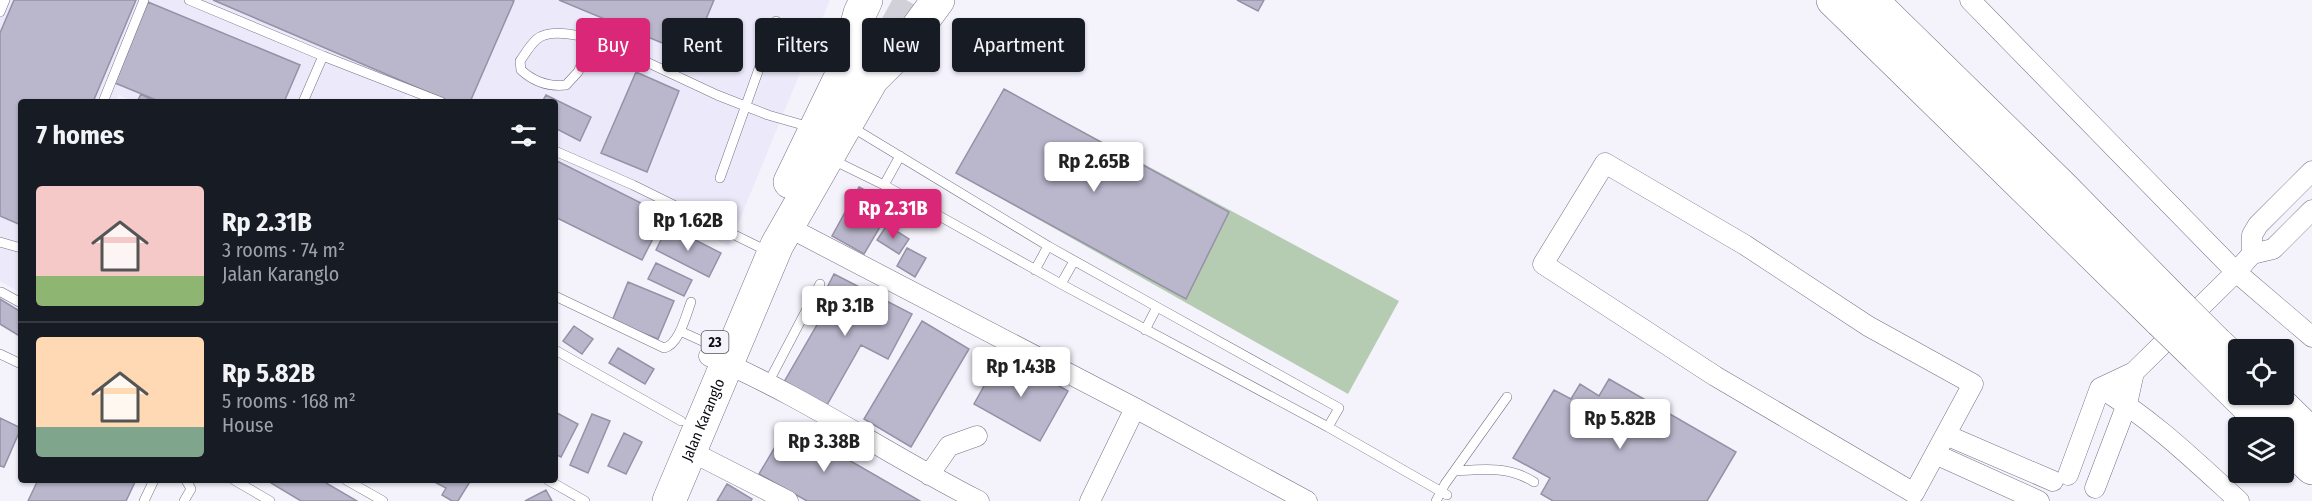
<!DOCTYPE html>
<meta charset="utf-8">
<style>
body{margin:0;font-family:"Fira Sans Condensed",sans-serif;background:#20242c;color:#f1f3f6;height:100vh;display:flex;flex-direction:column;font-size:22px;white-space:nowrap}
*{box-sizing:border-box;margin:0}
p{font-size:20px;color:#9ea1a6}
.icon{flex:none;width:33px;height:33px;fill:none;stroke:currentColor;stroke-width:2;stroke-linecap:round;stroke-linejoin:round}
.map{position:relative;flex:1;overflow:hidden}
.drawer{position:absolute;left:18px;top:99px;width:540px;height:384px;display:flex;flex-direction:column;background:#171b24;border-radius:6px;box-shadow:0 2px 4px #0004}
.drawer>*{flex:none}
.top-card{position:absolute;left:576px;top:18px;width:570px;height:54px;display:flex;gap:12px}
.fabs{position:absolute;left:2228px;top:339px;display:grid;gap:12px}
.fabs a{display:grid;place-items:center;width:66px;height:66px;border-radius:6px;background:#171b24;box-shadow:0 2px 4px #0004;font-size:30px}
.price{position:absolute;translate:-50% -51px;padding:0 14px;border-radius:6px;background:#fff;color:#222;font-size:20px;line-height:39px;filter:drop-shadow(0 2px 3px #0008)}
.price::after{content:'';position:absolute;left:50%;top:36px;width:18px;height:14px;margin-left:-9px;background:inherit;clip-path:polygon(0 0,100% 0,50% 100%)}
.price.current{background:#db2777;color:#fff}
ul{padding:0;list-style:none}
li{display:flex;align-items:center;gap:18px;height:150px;padding:0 18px}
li+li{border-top:2px solid #363941}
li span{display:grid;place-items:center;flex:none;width:168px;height:120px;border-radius:6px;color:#555}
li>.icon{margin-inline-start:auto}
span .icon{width:72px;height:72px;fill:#fffc;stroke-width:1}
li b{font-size:26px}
h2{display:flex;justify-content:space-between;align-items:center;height:72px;padding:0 18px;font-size:26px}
.chip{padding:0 21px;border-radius:6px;background:#171b24;box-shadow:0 2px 4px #0004;font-size:21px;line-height:54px}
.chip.current{background:#db2777;color:#fff}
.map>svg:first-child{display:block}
.built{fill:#ece9fb}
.green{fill:#b6ccb2}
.building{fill:#bab6cc;stroke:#9591a7;stroke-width:1.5}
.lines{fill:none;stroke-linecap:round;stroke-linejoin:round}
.highway-tunnel{stroke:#d1d0d9;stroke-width:33;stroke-dasharray:33 16;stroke-linecap:butt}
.lane-casing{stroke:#757186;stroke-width:10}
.street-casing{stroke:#757186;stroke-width:21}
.highway-casing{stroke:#757186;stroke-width:34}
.lane{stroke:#fff;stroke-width:9}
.street{stroke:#fff;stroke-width:20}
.highway{stroke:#fff;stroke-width:33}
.highway-bridge-casing{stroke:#757186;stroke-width:34;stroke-linecap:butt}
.highway-bridge{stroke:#fff;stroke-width:33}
.labels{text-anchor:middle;stroke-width:4.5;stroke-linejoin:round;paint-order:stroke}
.shield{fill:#f4f3fc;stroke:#515058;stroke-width:1.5}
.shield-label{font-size:14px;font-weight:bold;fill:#0b0a11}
.street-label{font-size:15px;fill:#0b0a11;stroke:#f4f3fc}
</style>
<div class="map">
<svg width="2312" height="501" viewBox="0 0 2312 501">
<rect width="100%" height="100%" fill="#f4f3fc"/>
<!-- built -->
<path class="built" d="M0,0h830l-101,246 -174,-82v-62h-131l-17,-8 -6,8h-267l-15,-7 -3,7h-95v191l-21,-12z"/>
<!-- green -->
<path class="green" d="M1004,89l395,212 -51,93 -392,-221z"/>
<!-- building -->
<path class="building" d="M14,0h122l-43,102h-72v123l-21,-9v-183z
M213,0h298l3,1 -44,101h-19z
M559,0h155l-23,55z
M1237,0h27l-6,11z
M148,2l152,63 -16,37h-123l-46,-19z
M636,72l43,19 -32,81 -46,-19z
M1004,89l225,123 -43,87 -230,-126z
M141,94l14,8h-18z
M546,95l45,22 -11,24 -25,-13v-26h-13z
M555,160l110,55 -23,45 -87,-43z
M859,187l34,18 -29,49 -32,-18z
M887,225l22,14 -10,15 -22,-14z
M668,226l53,27 -12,24 -53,-27z
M907,248l19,10 -11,19 -18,-11z
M656,263l36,17 -8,16 -36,-17z
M834,274l78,40 -24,45 -27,-14 -34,60 -43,-23 34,-59 -7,-4z
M628,282l46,19 -16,38 -46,-18z
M0,299l21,13v25l-21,-13z
M922,321l47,28 -58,98 -47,-28z
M574,326l19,13 -11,15 -19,-13z
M618,348l36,21 -9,15 -36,-21z
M1002,354l66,37 -28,50 -66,-37z
M1609,379l127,73 -29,49h-154l-12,-7 9,-16 -37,-20 41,-68 17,9 9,-15 19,12z
M555,412l23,12 -17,33 -6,-3z
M592,414l18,7 -22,52 -18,-8z
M0,418l21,10 -17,39 -4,-1z
M788,425l132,76h-113l-48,-27z
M624,433l18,9 -16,32 -18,-8z
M38,480h98l-10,21h-98z
M273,480h48l36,21h-56l-30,-18z
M431,480h40l-13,21h-6l-10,-6 4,-7z
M727,484l25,15 -1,2h-34z
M546,490l6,11h-27z"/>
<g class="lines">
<!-- highway-tunnel -->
<path class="highway-tunnel" d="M894,31l17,-31"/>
<defs>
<path id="lane" d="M189,0l134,56 118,46
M0,12l5,-12
M593,39l-15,33 -12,13c-17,2 -33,-4 -45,-15l-1,-9c5,-7 10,-16 17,-22 15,-13 52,-1 69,4l111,52 51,20 42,12
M103,102l41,-102
M303,102l20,-46
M850,126l198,120 109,61 -12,23
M555,151l78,34 126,62
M833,160l51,25 177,99 267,143 119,68
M720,178l56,-157
M884,185l16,-29
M0,242l21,6
M1035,270l13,-24
M1061,284l13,-23
M1,292l20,11
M555,296l109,52c15,-3 22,-33 27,-46
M1157,307l182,101 -11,19
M680,331l33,15
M555,350l126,71
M0,354l21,10
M768,383l52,-99
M1456,471c28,-2 53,-5 78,11
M234,480l36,21
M346,480l37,21
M548,480l37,21
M144,501l10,-21
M184,501l7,-12 -5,-9
M1436,501l9,-17 62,-87"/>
<path id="street" d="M1970,0l266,272 -102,100 -34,16 -32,87
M1605,163l140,82 123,81 105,58 -59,109 -199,-117 -172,-112z
M2312,171l-54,54 -6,10v19l-16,18 76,65
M788,227l347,181 172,93
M2252,254l21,-5 39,-39
M709,356c95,40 179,99 270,145
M2100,388c52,31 95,73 139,113
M1946,435l107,46
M690,451l98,50
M1935,454l104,47
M929,475l20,-29 28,-10
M2095,488l32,-84 7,-32
M1090,501l45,-93"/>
<g id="highway">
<path d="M1833,0l328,321"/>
<path d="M1871,0l191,187 120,122"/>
<path d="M790,182l56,-116 14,-53 6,-13"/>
<path d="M2216,343l22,20"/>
<path d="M2198,357l72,71"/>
<path d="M2270,394l42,41"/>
<path d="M2283,440l29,28"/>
<path id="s1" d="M669,501l108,-256 95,-166 30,-30 36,-49"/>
</g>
</defs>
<!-- lane casing -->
<use href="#lane" class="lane-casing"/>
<!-- street casing -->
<use href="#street" class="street-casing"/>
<!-- highway casing -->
<use href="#highway" class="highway-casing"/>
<!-- lane -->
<use href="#lane" class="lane"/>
<!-- street -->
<use href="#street" class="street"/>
<!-- highway -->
<use href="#highway" class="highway"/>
<defs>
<path id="highway-bridge" d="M2182,309l34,34
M2161,321l37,36"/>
</defs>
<!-- highway-bridge casing -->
<use href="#highway-bridge" class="highway-bridge-casing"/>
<!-- highway-bridge -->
<use href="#highway-bridge" class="highway-bridge"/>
</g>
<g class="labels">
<!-- shield labels -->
<rect class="shield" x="701.5" y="331" width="27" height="22" rx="4.5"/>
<g class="shield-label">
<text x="715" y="347">23</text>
</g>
<!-- street labels -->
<g class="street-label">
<text dy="5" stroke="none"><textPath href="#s1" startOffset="88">Jalan Karanglo</textPath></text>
</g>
</g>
</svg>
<div class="fabs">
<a><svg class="icon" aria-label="locate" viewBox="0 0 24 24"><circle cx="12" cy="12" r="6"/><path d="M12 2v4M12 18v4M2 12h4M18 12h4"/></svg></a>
<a><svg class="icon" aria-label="layers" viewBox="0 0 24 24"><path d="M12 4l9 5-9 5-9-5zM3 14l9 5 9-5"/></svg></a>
</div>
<b class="price" style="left:1094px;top:193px">Rp 2.65B</b>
<b class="price current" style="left:893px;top:240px">Rp 2.31B</b>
<b class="price" style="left:688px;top:252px">Rp 1.62B</b>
<b class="price" style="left:845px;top:337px">Rp 3.1B</b>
<b class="price" style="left:1021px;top:398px">Rp 1.43B</b>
<b class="price" style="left:1620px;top:450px">Rp 5.82B</b>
<b class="price" style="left:824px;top:473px">Rp 3.38B</b>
<div class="top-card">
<a class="chip current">Buy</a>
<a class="chip">Rent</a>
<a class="chip">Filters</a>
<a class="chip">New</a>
<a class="chip">Apartment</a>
</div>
<section class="drawer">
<h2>7 homes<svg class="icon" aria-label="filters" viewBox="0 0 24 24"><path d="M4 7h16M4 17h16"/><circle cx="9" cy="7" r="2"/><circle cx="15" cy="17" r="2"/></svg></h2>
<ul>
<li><span style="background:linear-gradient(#f6c9c9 75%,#8fb573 0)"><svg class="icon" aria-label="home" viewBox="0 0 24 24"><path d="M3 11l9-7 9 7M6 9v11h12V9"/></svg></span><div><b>Rp 2.31B</b><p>3 rooms · 74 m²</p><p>Jalan Karanglo</p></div></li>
<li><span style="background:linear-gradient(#ffd9b3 75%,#7fa58c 0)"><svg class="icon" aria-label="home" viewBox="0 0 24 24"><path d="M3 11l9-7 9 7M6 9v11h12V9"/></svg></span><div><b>Rp 5.82B</b><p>5 rooms · 168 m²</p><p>House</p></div></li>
</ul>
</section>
</div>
